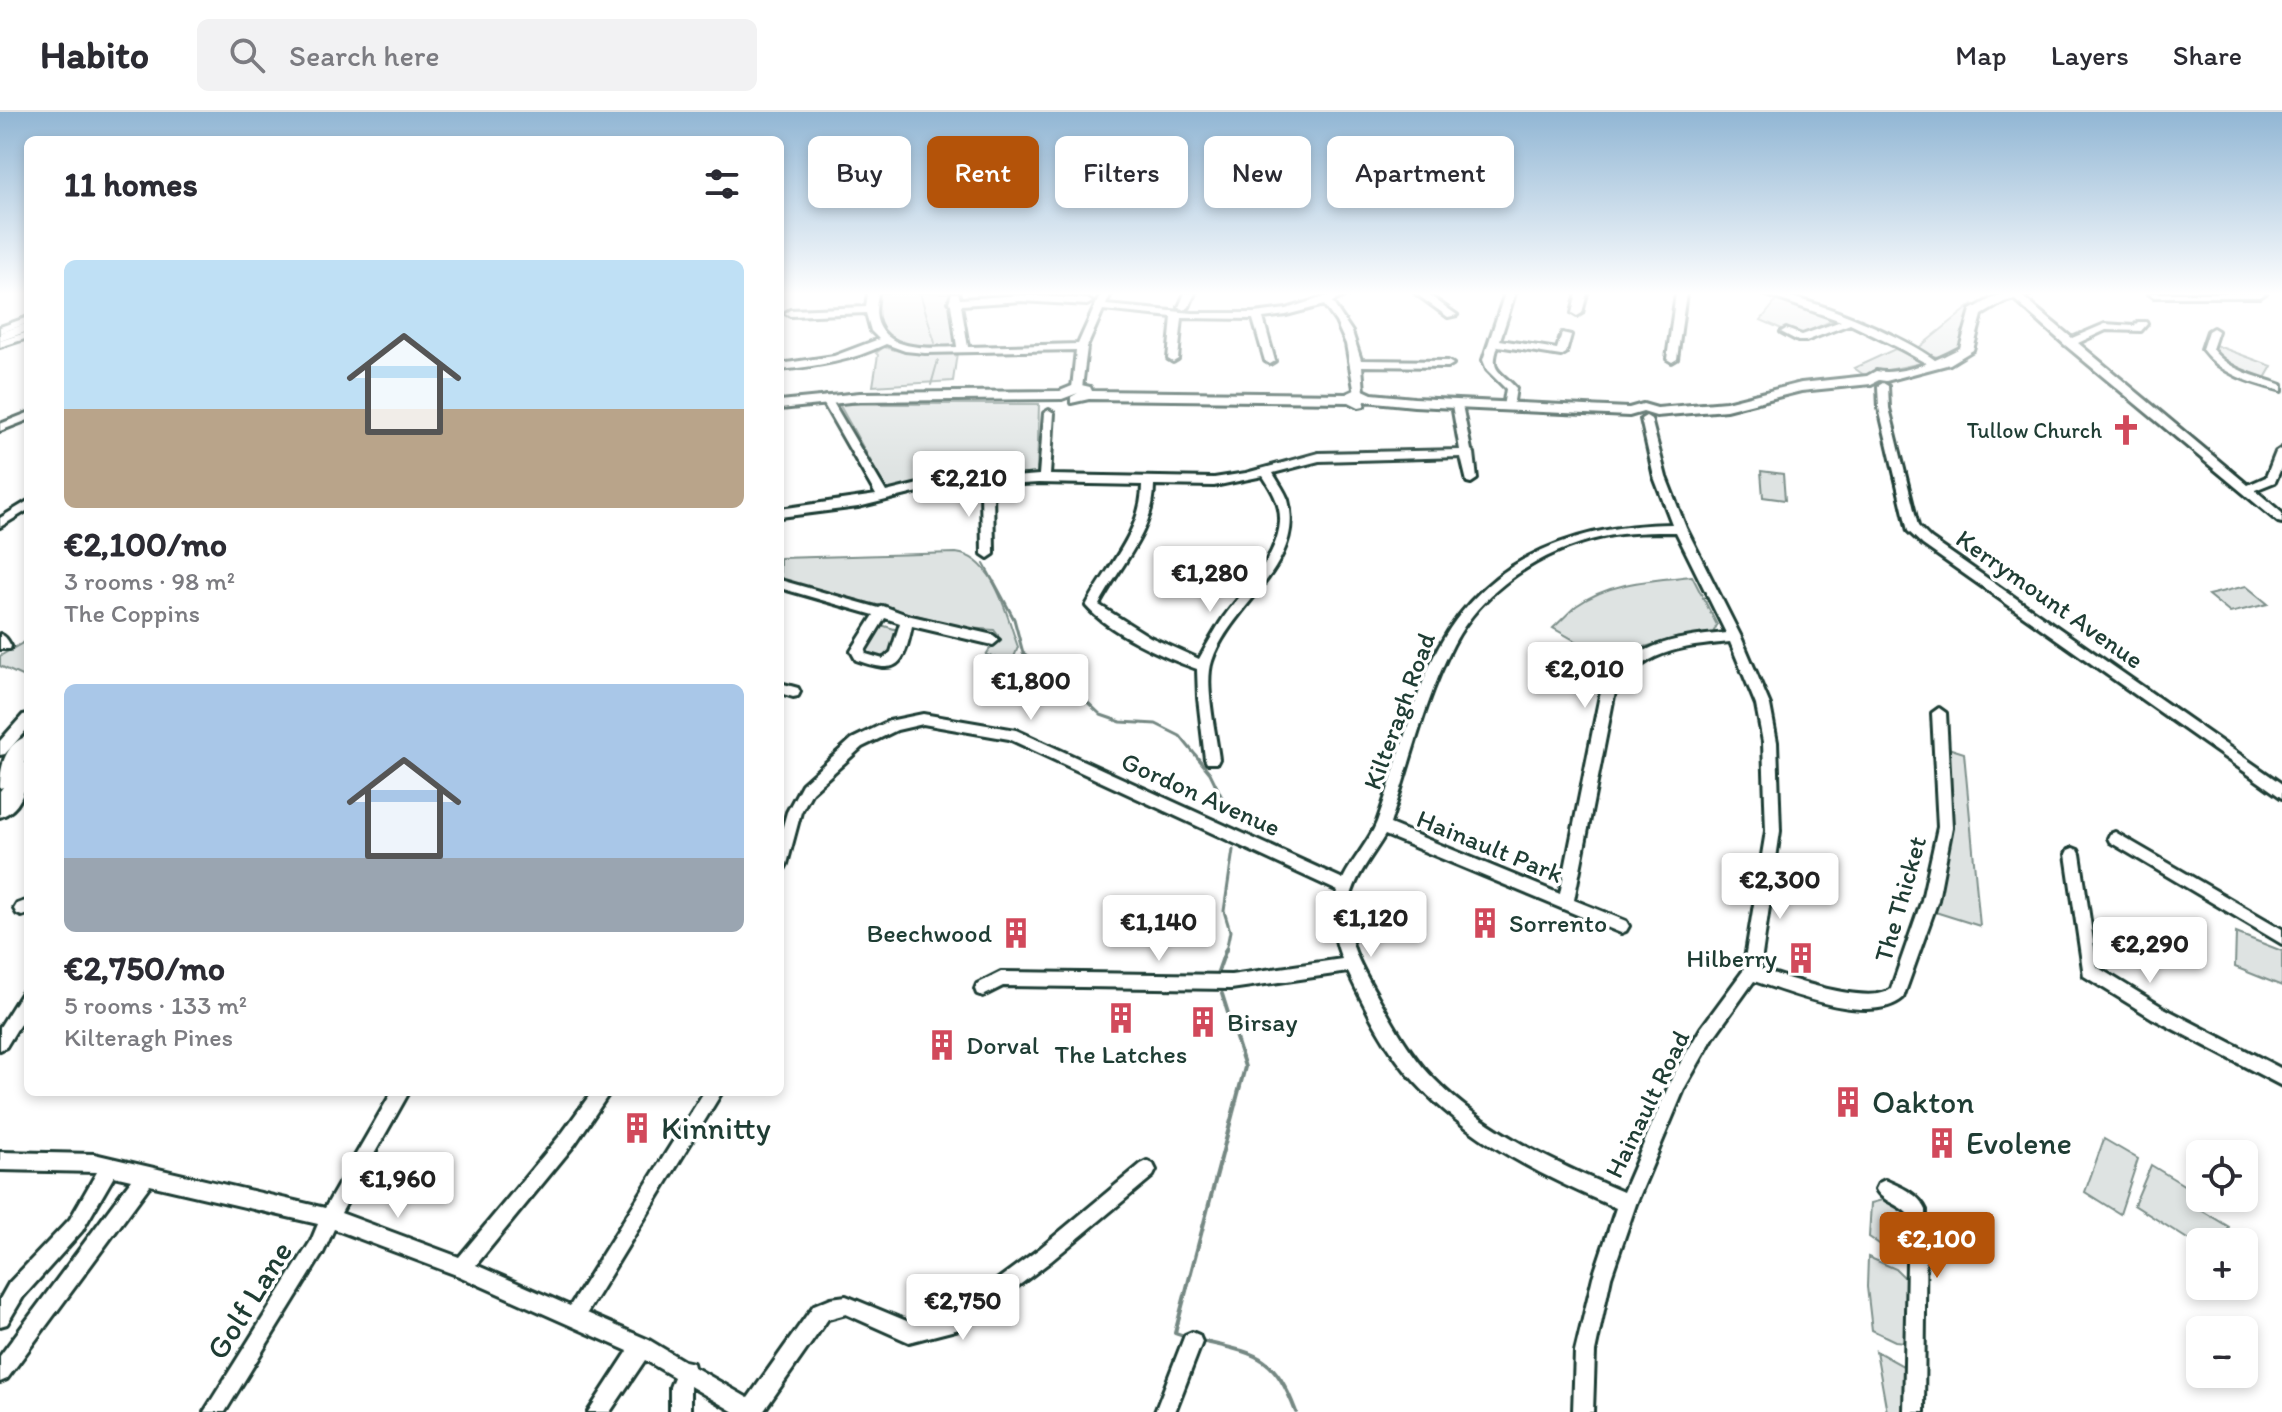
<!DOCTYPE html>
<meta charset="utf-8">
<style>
body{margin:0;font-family:Itim,sans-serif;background:#f2f2f3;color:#2b2b33;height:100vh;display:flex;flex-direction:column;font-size:30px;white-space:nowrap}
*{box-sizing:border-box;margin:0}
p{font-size:26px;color:#7c7c81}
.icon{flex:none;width:44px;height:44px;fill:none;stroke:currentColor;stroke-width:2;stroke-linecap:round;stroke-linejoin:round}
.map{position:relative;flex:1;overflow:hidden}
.panel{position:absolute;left:24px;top:24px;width:760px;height:960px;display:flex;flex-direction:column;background:#fff;border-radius:12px;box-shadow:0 4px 12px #0003}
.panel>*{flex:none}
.hud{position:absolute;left:808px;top:24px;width:760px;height:72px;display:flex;gap:16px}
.buttons{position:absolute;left:2186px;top:1028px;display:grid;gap:16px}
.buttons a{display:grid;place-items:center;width:72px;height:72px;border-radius:12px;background:#fff;box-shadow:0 4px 12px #0003;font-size:40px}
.price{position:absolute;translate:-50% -68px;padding:0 18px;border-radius:8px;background:#fff;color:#222;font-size:26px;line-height:52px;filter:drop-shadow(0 2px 4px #0008)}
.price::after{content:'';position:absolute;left:50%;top:48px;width:24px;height:18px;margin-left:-12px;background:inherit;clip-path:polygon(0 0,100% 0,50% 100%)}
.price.on{background:#b45309;color:#fff}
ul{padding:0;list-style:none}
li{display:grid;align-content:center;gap:16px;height:424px;padding:0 40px}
li span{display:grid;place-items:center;height:248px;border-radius:12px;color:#555}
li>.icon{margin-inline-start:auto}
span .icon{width:144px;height:144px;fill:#fffc;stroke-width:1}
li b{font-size:34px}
h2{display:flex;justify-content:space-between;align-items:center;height:96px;padding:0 40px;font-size:34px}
.pill{padding:0 28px;border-radius:12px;background:#fff;box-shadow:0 4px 12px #0003;font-size:28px;line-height:72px}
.pill.on{background:#b45309;color:#fff}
header{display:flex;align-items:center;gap:48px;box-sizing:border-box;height:112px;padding:0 40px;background:#fff;border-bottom:2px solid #e1e1e2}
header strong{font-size:38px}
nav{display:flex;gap:44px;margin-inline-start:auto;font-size:28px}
.search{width:560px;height:72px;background:#f2f2f3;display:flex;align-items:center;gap:20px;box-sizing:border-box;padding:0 28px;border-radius:12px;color:#7c7c81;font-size:30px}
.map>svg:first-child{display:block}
.green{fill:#dee3e2;stroke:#7e908b;stroke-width:2}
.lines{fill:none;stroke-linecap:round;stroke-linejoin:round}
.stream-far2{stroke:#758883;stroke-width:2}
.stream-far1{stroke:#758883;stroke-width:3}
.stream{stroke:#758883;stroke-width:4}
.minor-casing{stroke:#1f3d34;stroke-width:6}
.major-casing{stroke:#1f3d34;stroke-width:6}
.highway-casing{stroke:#1f3d34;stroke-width:6}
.minor{fill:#fff;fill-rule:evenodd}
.major{fill:#fff;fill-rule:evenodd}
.highway{fill:#fff;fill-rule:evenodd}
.labels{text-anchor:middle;stroke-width:7;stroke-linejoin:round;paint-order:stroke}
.far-poi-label{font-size:22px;fill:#1f3d34;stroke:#fff;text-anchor:end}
.street-label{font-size:26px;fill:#1f3d34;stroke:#fff}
.poi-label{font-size:26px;fill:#1f3d34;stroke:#fff;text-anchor:start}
.near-poi-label{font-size:32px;fill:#1f3d34;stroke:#fff;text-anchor:start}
.near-street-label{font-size:32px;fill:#1f3d34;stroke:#fff}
</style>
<header>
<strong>Habito</strong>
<div class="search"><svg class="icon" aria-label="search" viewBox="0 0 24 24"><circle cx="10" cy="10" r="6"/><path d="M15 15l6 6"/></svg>Search here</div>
<nav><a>Map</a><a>Layers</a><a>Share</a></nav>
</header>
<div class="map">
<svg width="2282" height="1300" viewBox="0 0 2282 1300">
<rect width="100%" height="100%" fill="#fff"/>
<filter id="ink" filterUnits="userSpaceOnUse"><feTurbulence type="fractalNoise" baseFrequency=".0125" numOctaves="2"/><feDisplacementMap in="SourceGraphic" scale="16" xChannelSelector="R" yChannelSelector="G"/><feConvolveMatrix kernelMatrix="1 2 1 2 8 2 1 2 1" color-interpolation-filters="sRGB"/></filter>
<g filter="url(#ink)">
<!-- green -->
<path class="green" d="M877,181h75l3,51c-20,11 -68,4 -78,-19 -5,-11 -3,-22 0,-32z
M1777,188c19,4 40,8 54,21l-33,15 -37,-16z
M1973,192l6,4 -18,25v19c-17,9 -27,6 -44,-3z
M2215,233l57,21 -8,14 -36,-13 -14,-15z
M884,235l22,6h51l-4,28 -80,5 5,-31 -2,-2z
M1895,237l20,8 7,6 -58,12 -10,-7z
M839,292h200l-2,71c-52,-2 -100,2 -150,16z
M1761,359l22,3 2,26 -22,-3z
M956,441c39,4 51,64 62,94l-6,15 -26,-7 5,-8 7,-5v-7l-4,-5 -28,-2 -186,-48v-22z
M1692,464l25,49 -4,8 -37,5 -38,11 -18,17 -67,-38c8,-7 15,-15 23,-22 33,-24 77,-26 116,-30z
M2246,474l22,18 -38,9 -22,-18z
M881,513l20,6c-7,18 -14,36 -36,22z
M28,528v39l-28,-13v-10z
M1948,636l16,5 16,173 -48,-15z
M2236,821l46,18v35l-47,-19z
M2104,1027l34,20 -18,55 -35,-22z
M2151,1053l49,30v3h5l-4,12 28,17 -6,15h-23v5l-66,-42z
M1890,1086l19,16 -1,44 -5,2 -34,-23 2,-34z
M1868,1145l28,12 12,12 -3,61 -10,-1 -23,-11 -5,-43z
M1876,1239l29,16v45h-18z"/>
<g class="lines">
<!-- stream-far2 -->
<path class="stream-far2" d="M920,181l15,50
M931,273l7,-25
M984,452l11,20"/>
<!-- stream-far1 -->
<path class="stream-far1" d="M994,470l20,37 9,34 41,27 37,35 20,7 35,2 24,12 30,37 19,39
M1226,839l4,-20 -6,-20 9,-61"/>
<!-- stream -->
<path class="stream" d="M1216,865l10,-28
M1184,1224l-9,-3 70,-266 -23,-73
M1201,1229c57,13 73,13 95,71"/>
<defs>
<path id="minor" d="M868,181h10c-1,8 -3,18 -1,26 8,33 54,29 80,28l-6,-43 -2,-2 3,-9h6l2,6 62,-4 65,4 5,3 -5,3 -65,-4 -61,4 7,42 110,-3 23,-51h10l-5,12 87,8h61l32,-4 51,-16h13l-18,9 20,30 9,28 87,1 5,3 -5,3 -86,-1 2,26 -1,2h-8l-9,-50 -10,-22 -12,-17 -38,10 -23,3 12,43 -5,3 -5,-3 -12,-42 -71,-1 -4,41 -5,3 -5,-3 4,-42 -69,-7 -16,37 -5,41 -5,3 -5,-3 4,-38 -151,3 -20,-2 -19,-7c-34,17 -69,22 -106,26v-6l54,-8 45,-17 -8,-8 -5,-18 -76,3 -5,-3 5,-3 76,-3z
M1185,181h10l-6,14 -5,3 -5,-3z
M1415,181h11l31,22 -9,2z
M1505,181h10l-15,47 57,9 5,-16 9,2 -5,18 -5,3 -63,-10c-9,26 2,24 18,42l-3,19 -5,3 -5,-3 3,-18 -19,-19 -4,-10z
M1577,181h10l-5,20 -5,3 -5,-3z
M1676,181h10l-9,66 -5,3 -5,-3z
M1761,181c38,-2 150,45 179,71l-1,2h-8l-34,-19 -47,-23 -44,17h-8l-17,-9 5,-3 16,6 39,-14z
M2007,181h11l54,45 33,-14 29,2 4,-4h8l1,2 -6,7 -35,-1 -28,13 170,142 18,-8 10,-25 6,-4v18l-7,16 -20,8 27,23v10l-4,-1 -213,-177z
M28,205v6l-28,10v-6z
M2213,216l5,3 -6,18c17,22 45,27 70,36v6c-30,-8 -61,-16 -80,-42l6,-18z
M28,220v6l-28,9v-6z
M1883,271l5,3 1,22 29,118 13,13 351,245v14l-359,-253 -15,-14 -29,-123 -1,-22z
M826,284l5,3 55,93 57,-14 44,1 52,-4 5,-62 5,-3 5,3 -4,62 164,3 32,-5 73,-20 141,-3 -8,-45 5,-3 5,3 9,45 3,3 3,26 -6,4 -4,-1 -6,-25 -142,4 -46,12c5,9 12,18 15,27 18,65 -58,106 -76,161 -8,23 4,73 7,98l-2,4h-10l-2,-4 -7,-61 -1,-29c-32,-11 -89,-37 -111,-63 21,-40 56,-74 56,-121l-104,-2 -45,3 1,68 -6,4 -6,-4 -1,-67 -38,-1 -85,21 -78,10v-8l96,-14 -55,-96zM1263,364c9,14 18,28 17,46 -3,37 -35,66 -56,95 -9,13 -17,28 -25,42l-49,-22 -51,-32c21,-40 55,-73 55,-120l60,1z
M28,301v7l-28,11v-7z
M1646,304l5,3 15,58 20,51 55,109 29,68 7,37 3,89 -20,138c25,8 109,38 131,20l31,-89 16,-73 -6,-114 7,-5 7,5 6,114 -14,73 -35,98c-32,28 -113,-5 -149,-17l-41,57 -28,49 -49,117 -25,73 -16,75 -2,60h-20l2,-60 18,-75 23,-69c-72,-31 -147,-67 -201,-126 -28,-30 -49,-72 -67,-110l-117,17 -228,-3 -20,10 -6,-2 -2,-5 2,-5 24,-12 230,3 111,-16c-9,-22 -12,-45 -4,-68l-329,-152 -86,-15 -26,6 -35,17 -50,45 -11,20 -14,52 -2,4 -5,2v-33l7,-25 15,-28 50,-45 37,-18 34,-7 93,16 327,149c9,-19 26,-37 34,-57 19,-52 31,-106 53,-157 45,-101 136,-140 242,-141l-18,-47 -13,-58zM1676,420l50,101c-55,5 -96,11 -126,62l-40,199 -170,-70c20,-60 34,-123 63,-179 29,-56 89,-95 150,-108 24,-5 49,-5 73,-5zM1730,530l26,63 7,37 3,89 -23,140 -42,57 -28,48 -50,116c-71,-30 -149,-66 -200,-125 -18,-22 -32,-47 -46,-72 -16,-28 -33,-57 -28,-90 4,-27 23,-48 36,-70l231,96 5,2 5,-2 3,-5 -3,-5 -52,-21 40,-204c28,-46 66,-49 116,-54z
M28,389v9l-28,17v-9z
M780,468l99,28 4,-2 24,9 86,20 6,5 -6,5 -81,-19c-9,41 -14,49 -56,34l-5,-9 23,-36 -94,-27zM885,506l15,5 -9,29 -8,7 -17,-5 -1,-3z
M0,522c6,2 8,7 11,12l-1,3h-10z
M780,571l18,5 2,4 -2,4 -5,1 -13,-4z
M28,602v14l-23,26 -5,1v-14l23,-26z
M2115,720l167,97v15l-172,-102 -2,-4 2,-4z
M2073,736l5,2 2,4 17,113 67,41 118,61v17l-130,-68 -68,-42 -18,-122 2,-4z
M28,788v14l-6,2 -5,-2 -3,-5 3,-5z
M28,878v21l-22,36 -6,3v-23l22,-35z
M392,980h17l-68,121 118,44 104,-125 29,-40h18l-35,52 -99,121 94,41 134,-214h18l-135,221 62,27 35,21 9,2 1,4 54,31 66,-93 17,-7 15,-2 63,26 43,-9 87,-64 102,-85 6,-3 6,3 3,6 -3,6 -102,85 -88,67 -54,14 -63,-28 -18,5 -65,93h-29l-44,-26v26h-20v-25l4,-10 -29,-17 -35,52h-22l40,-61 -169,-75 -125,-47 -11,24 -98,159h-21l107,-171 7,-17 -168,-39 -143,194 -7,3v-26l131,-176 -17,-4 -32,55 -59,66 -16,27 -7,2v-27l9,-16 61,-64 27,-47 -97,-2v-18l94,2 231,54z
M1885,1068c16,7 34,14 41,30l-2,202h-20l4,-198c-9,-10 -27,-13 -32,-25l3,-6z
M1192,1220l7,3 3,7 -27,70h-20l30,-77z"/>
<path id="major" d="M2012,181h23l-31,9 -22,13 -9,35 -23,14 -64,17 -7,-1 -8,4 -70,7 -75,19 -70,6 -13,-4 -14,4 -215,-10 -49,-5 -1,5 -5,1 -10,-5 -260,-3 -18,4v-6l7,-4 -16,6 -202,2 -80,8v-8l80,-8 200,-2 17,-7 13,3 2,4 254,3 13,-6 13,6 42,4 215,10 14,-4 14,4 69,-6 75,-19 66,-7 9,-5c25,5 62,-11 84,-23l11,-38 25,-14z
M2148,181h118l-6,4h-106z
M28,211v8l-28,10v-8z"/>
<path id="highway" d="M28,624l-3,27 3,-1c0,21 -5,47 -28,55v-26l3,-4 -3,1c0,-21 5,-45 28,-52z"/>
</defs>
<!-- minor casing -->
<use href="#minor" class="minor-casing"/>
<!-- major casing -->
<use href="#major" class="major-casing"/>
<!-- highway casing -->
<use href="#highway" class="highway-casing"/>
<!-- minor -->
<use href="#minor" class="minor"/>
<!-- major -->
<use href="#major" class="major"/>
<!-- highway -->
<use href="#highway" class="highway"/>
</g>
</g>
<!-- sky -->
<linearGradient id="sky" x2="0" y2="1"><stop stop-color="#91b6d4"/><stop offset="0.5" stop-color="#fff"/><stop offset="1" stop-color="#fff" stop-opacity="0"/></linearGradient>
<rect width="2282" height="363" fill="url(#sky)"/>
<!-- icons -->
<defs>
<symbol id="church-bare" viewBox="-9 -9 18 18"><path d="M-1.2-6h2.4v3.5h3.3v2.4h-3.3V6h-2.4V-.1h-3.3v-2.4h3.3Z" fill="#d1495b" stroke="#fff" stroke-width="2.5" paint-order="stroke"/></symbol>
<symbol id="building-bare" viewBox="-9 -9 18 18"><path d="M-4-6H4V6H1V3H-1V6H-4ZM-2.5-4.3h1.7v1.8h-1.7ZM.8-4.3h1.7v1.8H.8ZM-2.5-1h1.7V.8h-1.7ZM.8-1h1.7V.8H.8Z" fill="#d1495b" stroke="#fff" stroke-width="2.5" paint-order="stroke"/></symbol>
</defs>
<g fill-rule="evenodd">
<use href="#church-bare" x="2104" y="296" width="44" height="44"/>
<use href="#building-bare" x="1463" y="789" width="44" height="44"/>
<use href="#building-bare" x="994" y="799" width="44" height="44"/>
<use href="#building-bare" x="1779" y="824" width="44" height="44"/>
<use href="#building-bare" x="1099" y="884" width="44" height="44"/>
<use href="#building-bare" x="1181" y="888" width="44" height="44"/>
<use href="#building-bare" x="920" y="911" width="44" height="44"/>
<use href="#building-bare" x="1826" y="968" width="44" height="44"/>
<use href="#building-bare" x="615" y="994" width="44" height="44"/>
<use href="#building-bare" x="1920" y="1009" width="44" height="44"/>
</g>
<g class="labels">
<!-- far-poi labels -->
<g class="far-poi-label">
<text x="2102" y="326">Tullow Church</text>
</g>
<!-- street labels -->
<g class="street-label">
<text transform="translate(2050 487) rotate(35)" y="9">Kerrymount Avenue</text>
<text transform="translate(1399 599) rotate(-70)" y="9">Kilteragh Road</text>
<text transform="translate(1201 682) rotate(24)" y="9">Gordon Avenue</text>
<text transform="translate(1490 734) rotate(22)" y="9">Hainault Park</text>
<text transform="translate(1900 787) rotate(-74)" y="9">The Thicket</text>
<text transform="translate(1647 992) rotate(-64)" y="9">Hainault Road</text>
</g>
<!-- poi labels -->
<g class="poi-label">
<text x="1509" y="820">Sorrento</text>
<text x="992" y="830" text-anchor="end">Beechwood</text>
<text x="1777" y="855" text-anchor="end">Hilberry</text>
<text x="1227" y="919">Birsay</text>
<text x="966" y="942">Dorval</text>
<text x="1121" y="951" text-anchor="middle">The Latches</text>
</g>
<!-- near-poi labels -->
<g class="near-poi-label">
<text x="1872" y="1001">Oakton</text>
<text x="661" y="1027">Kinnitty</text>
<text x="1966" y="1042">Evolene</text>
</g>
<!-- near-street labels -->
<g class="near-street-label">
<text transform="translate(249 1188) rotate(-58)" y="11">Golf Lane</text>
</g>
</g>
</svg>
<div class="buttons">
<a><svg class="icon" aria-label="locate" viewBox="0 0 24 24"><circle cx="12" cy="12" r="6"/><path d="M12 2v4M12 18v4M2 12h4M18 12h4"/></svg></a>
<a>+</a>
<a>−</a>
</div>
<b class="price" style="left:969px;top:407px">€2,210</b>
<b class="price" style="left:1210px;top:502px">€1,280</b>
<b class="price" style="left:1585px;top:598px">€2,010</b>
<b class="price" style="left:1031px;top:610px">€1,800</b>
<b class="price" style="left:1780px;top:809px">€2,300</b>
<b class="price" style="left:1371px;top:847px">€1,120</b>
<b class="price" style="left:1159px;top:851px">€1,140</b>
<b class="price" style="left:2150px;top:873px">€2,290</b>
<b class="price" style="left:398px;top:1108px">€1,960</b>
<b class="price on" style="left:1937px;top:1168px">€2,100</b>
<b class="price" style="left:963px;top:1230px">€2,750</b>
<div class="hud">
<a class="pill">Buy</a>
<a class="pill on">Rent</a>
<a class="pill">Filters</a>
<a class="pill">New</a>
<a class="pill">Apartment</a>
</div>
<section class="panel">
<h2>11 homes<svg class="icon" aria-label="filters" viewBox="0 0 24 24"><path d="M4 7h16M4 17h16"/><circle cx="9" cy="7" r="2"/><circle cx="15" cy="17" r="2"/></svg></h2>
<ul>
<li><span style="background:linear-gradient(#bfe0f5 60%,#b9a48a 0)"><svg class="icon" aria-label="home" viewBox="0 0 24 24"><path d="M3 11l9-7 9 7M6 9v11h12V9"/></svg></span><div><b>€2,100/mo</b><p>3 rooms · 98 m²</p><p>The Coppins</p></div></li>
<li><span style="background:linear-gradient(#a9c7e8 70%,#9aa5b1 0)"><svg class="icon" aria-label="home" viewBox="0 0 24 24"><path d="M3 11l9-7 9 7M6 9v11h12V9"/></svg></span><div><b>€2,750/mo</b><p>5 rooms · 133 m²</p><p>Kilteragh Pines</p></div></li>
</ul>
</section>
</div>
